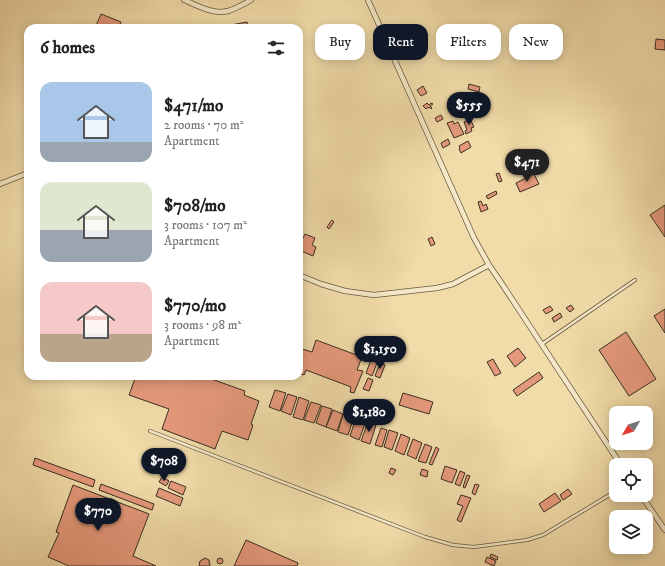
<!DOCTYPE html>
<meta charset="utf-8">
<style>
body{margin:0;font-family:"IM FELL DW Pica",serif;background:#f6f6f6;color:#222;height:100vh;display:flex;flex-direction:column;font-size:15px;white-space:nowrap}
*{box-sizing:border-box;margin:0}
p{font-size:13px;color:#767676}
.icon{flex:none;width:22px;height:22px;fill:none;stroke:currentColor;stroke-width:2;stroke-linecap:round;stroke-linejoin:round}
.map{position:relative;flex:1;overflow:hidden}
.sheet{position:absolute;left:24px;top:24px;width:279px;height:356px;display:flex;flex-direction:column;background:#fff;border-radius:12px;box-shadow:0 2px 10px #0003}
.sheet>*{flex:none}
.hud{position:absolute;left:315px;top:24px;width:290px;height:36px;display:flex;gap:8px}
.needle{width:26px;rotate:231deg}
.tools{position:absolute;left:609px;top:406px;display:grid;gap:8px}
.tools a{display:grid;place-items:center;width:44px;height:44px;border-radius:8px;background:#fff;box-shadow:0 2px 10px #0003;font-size:20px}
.price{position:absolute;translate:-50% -34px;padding:0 9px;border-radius:14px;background:#111827;color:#fff;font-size:13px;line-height:26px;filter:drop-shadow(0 1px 2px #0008)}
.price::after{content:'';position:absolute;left:50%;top:24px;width:12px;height:9px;margin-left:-6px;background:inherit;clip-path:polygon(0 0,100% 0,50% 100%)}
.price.selected{background:#222;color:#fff}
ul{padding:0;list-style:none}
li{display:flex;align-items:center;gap:12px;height:100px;padding:0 16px}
li span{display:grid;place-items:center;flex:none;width:112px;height:80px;border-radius:12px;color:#555}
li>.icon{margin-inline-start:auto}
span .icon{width:48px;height:48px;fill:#fffc;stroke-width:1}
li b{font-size:17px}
h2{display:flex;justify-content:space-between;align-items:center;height:48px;padding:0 16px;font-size:17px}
.chip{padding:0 14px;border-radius:12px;background:#fff;box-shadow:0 2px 10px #0003;font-size:14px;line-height:36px}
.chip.selected{background:#111827;color:#fff}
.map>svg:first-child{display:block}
.building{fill:#e5997b;stroke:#392e23}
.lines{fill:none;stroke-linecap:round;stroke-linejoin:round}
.service-casing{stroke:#675a44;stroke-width:4}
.minor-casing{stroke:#675a44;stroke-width:6}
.service{stroke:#f6e8c7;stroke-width:2.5}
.minor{stroke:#f6e8c7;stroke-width:4.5}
</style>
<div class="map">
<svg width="665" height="566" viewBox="0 0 665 566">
<rect width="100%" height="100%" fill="#f1dca9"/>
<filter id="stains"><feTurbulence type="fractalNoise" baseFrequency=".005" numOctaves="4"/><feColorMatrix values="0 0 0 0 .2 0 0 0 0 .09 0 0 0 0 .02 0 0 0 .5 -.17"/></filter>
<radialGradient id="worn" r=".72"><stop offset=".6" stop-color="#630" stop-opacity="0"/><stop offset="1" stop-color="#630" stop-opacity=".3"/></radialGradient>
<!-- building -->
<path class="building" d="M101,14l20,8 -3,6h-23z
M247,22l1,6h-16l-1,-3z
M656,39l9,1v10l-10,-1z
M469,84l11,3 -1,5 -11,-3z
M423,86l4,7 -6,3 -4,-6z
M427,103l2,2 2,-2 2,1 -3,2 2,2 -1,1 -2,-2 -3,2 -3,-3z
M441,115l2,4 -6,3 -2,-4z
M470,119l4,8 -3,1 1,3 -6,3 -1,-3 2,-1 -3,-8z
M453,121l1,3 4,-2 6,12 -10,4 -7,-15z
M448,139l2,5 -7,4 -2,-5z
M468,141l3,6 -10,6 -2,-4 1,-1 -1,-2z
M499,173l3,8 -3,1 -3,-8z
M534,174l5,10 -19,8 -4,-9z
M496,191l1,3 -9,5 -2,-3z
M481,201l2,5 3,-2 2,5 -7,3 -3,-10z
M665,205v32l-15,-22z
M332,220l2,2 -5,7 -2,-2z
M305,234l10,4 -3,7 4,2 -3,9 -14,-6v-9l2,1z
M432,237l3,7 -4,2 -3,-7z
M571,305l3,4 -4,3 -4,-4z
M550,306l3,4 -7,4 -3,-4z
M665,309v24l-11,-17z
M560,313l2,4 -8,5 -2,-4z
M626,332l30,47 -27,17 -30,-46z
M316,340l46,17 -5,13 6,1 -9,22 -4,-1 1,-5 -45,-17 -2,5 -5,-2v-25l13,4z
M518,348l8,10 -11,9 -8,-11z
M493,359l8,14 -6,3 -8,-14z
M371,360l6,3 -5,13 -6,-3z
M380,363l5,2 -5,13 -5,-2z
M539,372l4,6 -26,18 -4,-6z
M136,376h67l42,15 -1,4 15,6 -8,23 2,1 -5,15 -26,-9 -7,18 -53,-20 7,-20 -40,-14z
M368,378l5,2 -4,11 -6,-2z
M275,390l11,3 -6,18 -11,-4z
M403,393l30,9 -4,12 -30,-9z
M288,394l9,3 -6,18 -10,-4z
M299,397l10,4 -6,19 -10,-3z
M311,402l10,3 -7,18 -10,-3z
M322,406l10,3 -6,18 -10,-4z
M333,410l10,4 -6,17 -11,-4z
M343,414l11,3 -6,18 -10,-3z
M356,418l10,3 -7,19 -9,-4z
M368,422l8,3 -6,19 -9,-3z
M381,428l6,2 -5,17 -7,-2z
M389,430l9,3 -6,17 -8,-3z
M401,434l9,4 -6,17 -9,-4z
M413,439l9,4 -6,16 -9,-4z
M425,444l7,3 -6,16 -8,-2z
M436,447l3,2 -7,16 -3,-1z
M35,458l60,22 -2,7 -60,-22z
M445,466l12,4 -5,13 -11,-4z
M391,468l5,2 -3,5 -4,-2z
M422,469l6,2 -1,6 -7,-2z
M460,471l5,2 -5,13 -5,-2z
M467,475l3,1 -5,12 -2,-1z
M162,477l7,4 -3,5 -7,-4z
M171,481l15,6 -3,8 -15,-7z
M101,484l53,20 -2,6 -53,-20z
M475,484l4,1 -4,10 -3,-2z
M73,485l76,29 -16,42 23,10h-87l-21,-9 11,-24 -3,-1z
M159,488l24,10 -3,8 -24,-10z
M568,489l4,5 -9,6 -3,-5z
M555,493l6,8 -17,11 -5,-8z
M461,495l10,3 -10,24 -4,-2 6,-14 -6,-2z
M246,540l52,23 -1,3h-63z
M491,554l7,3 -1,3 -7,-3z
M487,557l9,4 -2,5 -9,-4z
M217 561a3 3 0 1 1 6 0a3 3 0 1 1-6 0Z
M205,558l4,2 1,6h-11l1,-5z"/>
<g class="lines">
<defs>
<path id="service" d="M542,344l93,-64
M150,431l275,106 28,8 21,2 53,-7 16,-5 73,-44"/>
<path id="minor" d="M184,0c13,5 29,15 44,11 7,-2 16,-7 23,-11
M368,0l106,238 15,27 13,19 119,181
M0,184l28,-11
M299,275l22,9 24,7 29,4 63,-7 16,-4 36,-19
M641,495l24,35"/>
</defs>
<!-- service casing -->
<use href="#service" class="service-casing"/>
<!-- minor casing -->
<use href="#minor" class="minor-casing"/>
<!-- service -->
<use href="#service" class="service"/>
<!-- minor -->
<use href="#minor" class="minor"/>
</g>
<rect width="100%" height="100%" filter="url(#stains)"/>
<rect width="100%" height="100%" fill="url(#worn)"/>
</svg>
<div class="tools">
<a><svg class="needle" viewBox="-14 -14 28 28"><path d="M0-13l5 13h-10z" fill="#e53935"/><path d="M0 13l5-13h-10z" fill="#767676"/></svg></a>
<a><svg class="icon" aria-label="locate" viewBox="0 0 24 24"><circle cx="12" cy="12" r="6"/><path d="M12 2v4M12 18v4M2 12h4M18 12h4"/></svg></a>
<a><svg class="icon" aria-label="layers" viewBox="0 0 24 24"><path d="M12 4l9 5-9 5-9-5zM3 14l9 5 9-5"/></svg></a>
</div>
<b class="price" style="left:469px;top:126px">$555</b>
<b class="price selected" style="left:527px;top:183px">$471</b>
<b class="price" style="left:380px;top:370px">$1,150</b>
<b class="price" style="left:369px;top:433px">$1,180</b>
<b class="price" style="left:164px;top:482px">$708</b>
<b class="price" style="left:98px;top:532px">$770</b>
<div class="hud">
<a class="chip">Buy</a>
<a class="chip selected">Rent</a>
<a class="chip">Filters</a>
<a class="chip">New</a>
</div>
<section class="sheet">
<h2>6 homes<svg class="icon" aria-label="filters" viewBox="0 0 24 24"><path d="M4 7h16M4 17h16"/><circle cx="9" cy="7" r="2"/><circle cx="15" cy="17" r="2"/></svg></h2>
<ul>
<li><span style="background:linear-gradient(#a9c7e8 75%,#9aa5b1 0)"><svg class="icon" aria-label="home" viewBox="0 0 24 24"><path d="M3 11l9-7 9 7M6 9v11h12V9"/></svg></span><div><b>$471/mo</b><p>2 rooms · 70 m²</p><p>Apartment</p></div></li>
<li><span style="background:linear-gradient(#dfe7d0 60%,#9aa5b1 0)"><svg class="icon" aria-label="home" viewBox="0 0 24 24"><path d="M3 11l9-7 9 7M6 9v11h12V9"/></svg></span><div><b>$708/mo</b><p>3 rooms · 107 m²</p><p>Apartment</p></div></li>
<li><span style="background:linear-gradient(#f6c9c9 65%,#b9a48a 0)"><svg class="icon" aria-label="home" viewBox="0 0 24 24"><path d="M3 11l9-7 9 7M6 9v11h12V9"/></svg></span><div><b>$770/mo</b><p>3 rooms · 98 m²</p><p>Apartment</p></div></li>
</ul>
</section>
</div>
